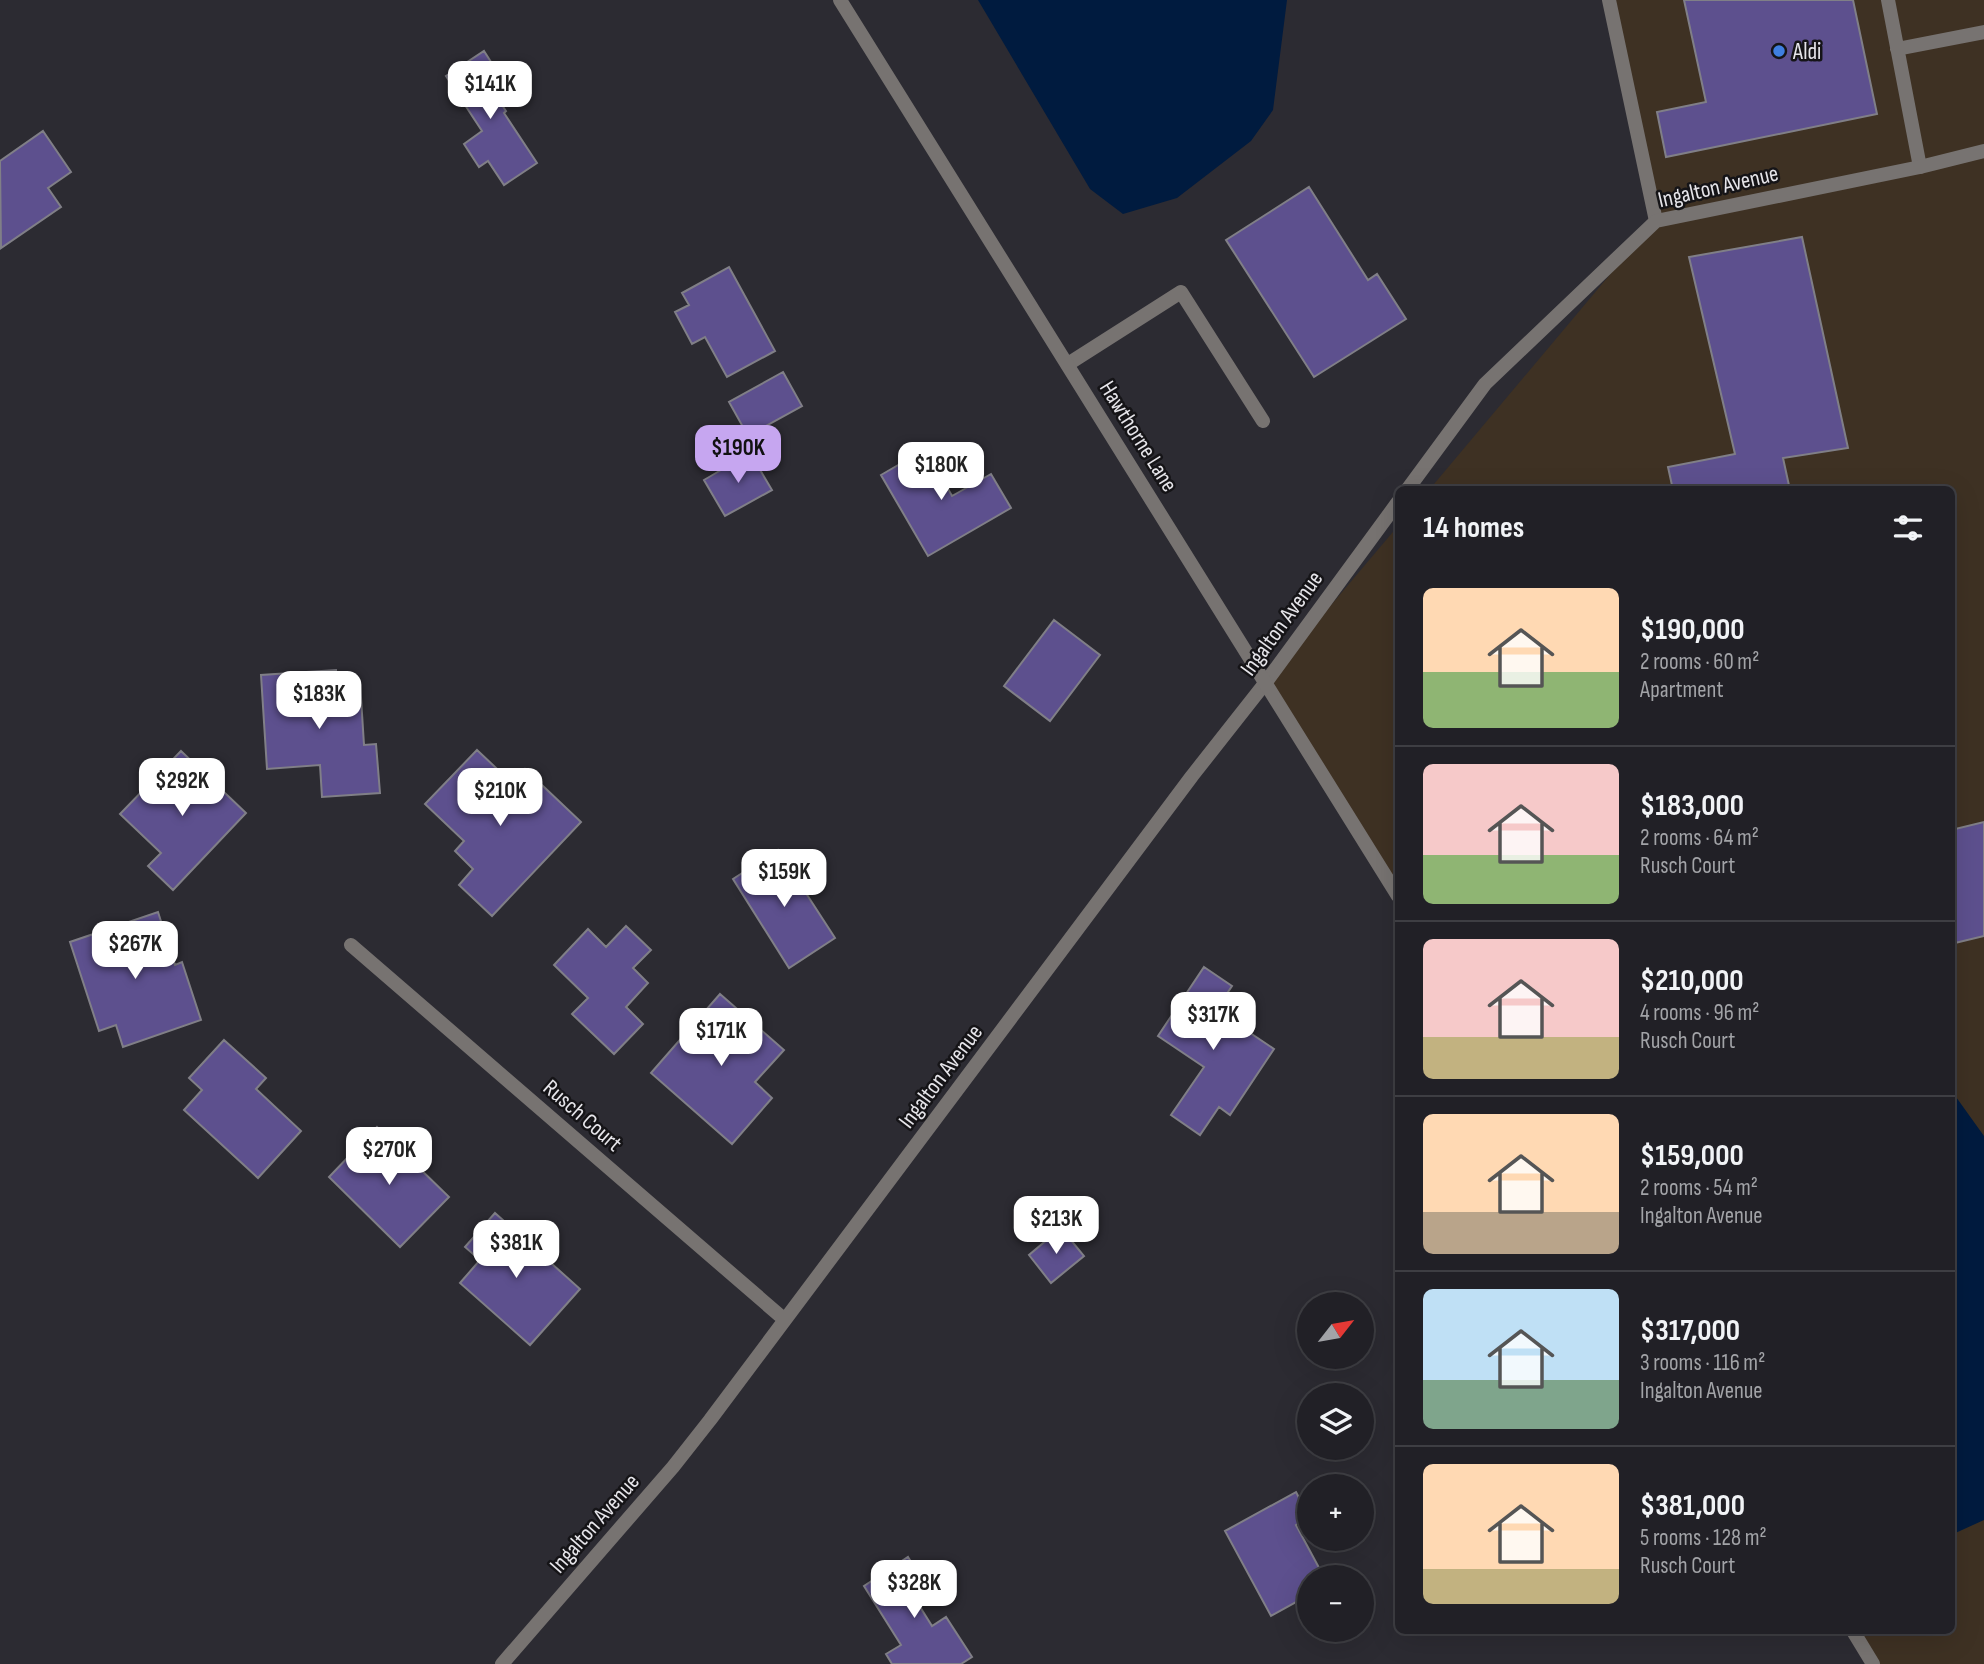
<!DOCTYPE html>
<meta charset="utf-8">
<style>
body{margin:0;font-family:"Sofia Sans Condensed",sans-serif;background:#2d2d32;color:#f1f3f6;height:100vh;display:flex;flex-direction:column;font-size:26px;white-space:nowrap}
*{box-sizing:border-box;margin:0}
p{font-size:23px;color:#a2a3a7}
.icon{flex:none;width:38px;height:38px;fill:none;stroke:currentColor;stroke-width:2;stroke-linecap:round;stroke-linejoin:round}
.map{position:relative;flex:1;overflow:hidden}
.details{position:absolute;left:1395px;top:486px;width:560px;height:1148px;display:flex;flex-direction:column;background:#212026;border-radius:10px;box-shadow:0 7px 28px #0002,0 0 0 2px #3e3e43}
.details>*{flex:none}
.needle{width:46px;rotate:59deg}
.tools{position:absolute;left:1297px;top:1292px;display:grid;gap:14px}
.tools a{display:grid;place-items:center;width:77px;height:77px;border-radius:50%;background:#212026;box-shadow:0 7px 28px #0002,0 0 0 2px #3e3e43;font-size:35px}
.price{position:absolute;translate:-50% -60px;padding:0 16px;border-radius:14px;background:#fff;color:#222;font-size:23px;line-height:46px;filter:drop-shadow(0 2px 4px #0008)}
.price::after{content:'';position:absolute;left:50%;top:42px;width:21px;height:16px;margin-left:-10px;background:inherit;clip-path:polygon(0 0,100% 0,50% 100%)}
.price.selected{background:#c6a6f0;color:#111}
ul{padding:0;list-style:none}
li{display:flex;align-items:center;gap:21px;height:175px;padding:0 28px}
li+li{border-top:2px solid #3e3e43}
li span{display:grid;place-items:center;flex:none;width:196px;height:140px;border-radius:10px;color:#555}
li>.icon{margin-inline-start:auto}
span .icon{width:84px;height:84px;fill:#fffc;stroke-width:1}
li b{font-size:30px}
h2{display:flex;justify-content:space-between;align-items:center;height:84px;padding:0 28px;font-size:30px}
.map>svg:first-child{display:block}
.commercial{fill:#3e3123}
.water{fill:#001b3f}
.building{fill:#5d508e;stroke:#807f87;stroke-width:2}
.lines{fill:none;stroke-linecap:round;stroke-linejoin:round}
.service{stroke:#777371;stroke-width:14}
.minor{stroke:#777371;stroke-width:14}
.tertiary{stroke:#777371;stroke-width:14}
.shop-dot{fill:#3f7fe0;stroke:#151417;stroke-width:2.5}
.labels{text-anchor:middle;stroke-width:5;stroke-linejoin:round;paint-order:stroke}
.poi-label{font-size:23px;fill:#e6e5ea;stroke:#151417;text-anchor:start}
.street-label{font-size:23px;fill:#e6e5ea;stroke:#151417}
</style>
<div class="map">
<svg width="1984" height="1664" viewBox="0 0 1984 1664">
<rect width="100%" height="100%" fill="#2c2b32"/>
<!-- commercial -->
<path class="commercial" d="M1605,0h379v1664h-111l-20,-33h98v-1141h-522l226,-269z
M1398,526v370l-132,-214z"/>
<!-- water -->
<path class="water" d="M978,0h309l-14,110 -22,31 -74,57 -54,16 -33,-25z
M1951,1090l33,46v384l-33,15z"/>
<!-- building -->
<path class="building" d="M1684,0h169l24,114 -211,43 -9,-45 49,-10z
M484,51l16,25 -12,8 18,27 -2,2 33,50 -33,22 -16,-24 -9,6 -15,-23 18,-13 -36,-55z
M43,131l28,41 -23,16 13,19 -60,41 -1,-87z
M1309,187l59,93 9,-6 29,45 -92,58 -88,-137z
M1802,237l46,211 -65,10 7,32h-117l-5,-23 67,-13 -46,-197z
M729,267l46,84 -48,26 -22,-40 -13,7 -17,-32 14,-7 -7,-12z
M783,372l19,34 -54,30 -19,-34z
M926,449l26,47 39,-22 20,34 -83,48 -47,-81z
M750,453l22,37 -47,26 -21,-36z
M1054,620l46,35 -50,66 -46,-35z
M336,670l1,13 23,-1 4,63 12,-1 4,49 -58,4 -2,-32 -53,4 -6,-94z
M477,750l35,33 13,-14 56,53 -89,94 -33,-31 14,-16 -18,-18 9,-10 -39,-37z
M181,751l65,62 -73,77 -25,-24 13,-13 -41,-39z
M1984,822v114l-33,8v-114z
M778,850l57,88 -46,30 -56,-89z
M158,912l17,53 7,-3 19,58 -78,27 -7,-22 -17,6 -29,-89z
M626,926l25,24 -18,18 15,15 -22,24 17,17 -29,30 -42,-40 16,-16 -34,-33 34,-36 18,18z
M1204,967l28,19 -16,24 58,39 -44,66 -11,-8 -19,28 -29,-20 33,-48 -46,-31z
M720,994l64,56 -29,32 17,16 -40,46 -81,-71z
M224,1040l42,38 -10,11 45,42 -43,47 -74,-68 18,-20 -13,-12z
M377,1127l72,70 -49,50 -71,-70z
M495,1213l85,76 -50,56 -70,-62 20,-23 -15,-13z
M1061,1228l23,28 -33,27 -22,-28z
M1296,1492l13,25 -13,8 28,52h-15v18l-38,21 -46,-85z
M908,1557l23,36 -14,9 15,24 14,-9 26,40 -11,7h-69l-6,-10 15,-9 -37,-59z"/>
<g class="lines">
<!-- service -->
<path class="service" d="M1609,0l47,221
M1888,0l32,167
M1897,49l87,-17
M1068,364l113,-72 82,129"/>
<!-- minor -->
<path class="minor" d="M1407,490l78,-106 171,-163 264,-54 64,-16
M351,945l434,375
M502,1664l171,-197 37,-47 482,-644 74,-94 132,-180"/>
<!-- tertiary -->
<path class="tertiary" d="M840,0l558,896
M1853,1631l20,33"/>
</g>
<!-- markers -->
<circle class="shop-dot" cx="1779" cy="51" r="7"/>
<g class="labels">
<!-- poi labels -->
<g class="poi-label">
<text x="1793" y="59">Aldi</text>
</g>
<!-- street labels -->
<g class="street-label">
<text transform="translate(1718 186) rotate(-13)" y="8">Ingalton Avenue</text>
<text transform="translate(1139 436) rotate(58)" y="8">Hawthorne Lane</text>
<text transform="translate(1281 623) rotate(-54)" y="8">Ingalton Avenue</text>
<text transform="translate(940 1076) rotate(-53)" y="8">Ingalton Avenue</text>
<text transform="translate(583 1115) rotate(41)" y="8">Rusch Court</text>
<text transform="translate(594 1523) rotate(-49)" y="8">Ingalton Avenue</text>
</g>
</g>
</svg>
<div class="tools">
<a><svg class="needle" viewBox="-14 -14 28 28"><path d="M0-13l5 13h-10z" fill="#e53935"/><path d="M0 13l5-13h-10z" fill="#a2a3a7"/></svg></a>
<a><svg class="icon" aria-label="layers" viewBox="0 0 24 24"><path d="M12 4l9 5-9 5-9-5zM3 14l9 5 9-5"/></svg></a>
<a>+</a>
<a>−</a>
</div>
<b class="price" style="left:490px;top:121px">$141K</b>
<b class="price selected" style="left:738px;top:485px">$190K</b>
<b class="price" style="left:941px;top:502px">$180K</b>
<b class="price" style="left:319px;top:731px">$183K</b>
<b class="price" style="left:182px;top:818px">$292K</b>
<b class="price" style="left:500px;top:828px">$210K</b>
<b class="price" style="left:784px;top:909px">$159K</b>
<b class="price" style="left:135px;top:981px">$267K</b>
<b class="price" style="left:1213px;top:1052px">$317K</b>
<b class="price" style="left:721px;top:1068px">$171K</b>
<b class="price" style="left:389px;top:1187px">$270K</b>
<b class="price" style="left:1056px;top:1256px">$213K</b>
<b class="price" style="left:516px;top:1280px">$381K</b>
<b class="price" style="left:914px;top:1620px">$328K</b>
<section class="details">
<h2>14 homes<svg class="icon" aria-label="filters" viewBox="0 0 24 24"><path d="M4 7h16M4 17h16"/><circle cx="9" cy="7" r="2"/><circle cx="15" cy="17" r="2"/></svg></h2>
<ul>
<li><span style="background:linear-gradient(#ffd9b3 60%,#8fb573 0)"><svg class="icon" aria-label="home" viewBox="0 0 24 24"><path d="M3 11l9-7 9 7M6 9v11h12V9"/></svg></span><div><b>$190,000</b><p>2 rooms · 60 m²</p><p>Apartment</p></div></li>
<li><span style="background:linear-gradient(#f6c9c9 65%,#8fb573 0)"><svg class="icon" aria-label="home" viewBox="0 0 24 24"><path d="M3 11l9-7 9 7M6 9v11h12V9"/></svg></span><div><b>$183,000</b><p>2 rooms · 64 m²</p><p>Rusch Court</p></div></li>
<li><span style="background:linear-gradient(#f6c9c9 70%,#c2b280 0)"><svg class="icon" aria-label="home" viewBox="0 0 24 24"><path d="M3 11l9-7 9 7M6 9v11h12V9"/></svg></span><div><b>$210,000</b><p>4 rooms · 96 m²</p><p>Rusch Court</p></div></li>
<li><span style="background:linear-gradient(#ffd9b3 70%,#b9a48a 0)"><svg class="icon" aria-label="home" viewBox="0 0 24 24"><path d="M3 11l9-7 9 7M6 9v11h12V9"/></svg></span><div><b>$159,000</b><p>2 rooms · 54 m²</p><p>Ingalton Avenue</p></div></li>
<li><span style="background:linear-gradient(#bfe0f5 65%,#7fa58c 0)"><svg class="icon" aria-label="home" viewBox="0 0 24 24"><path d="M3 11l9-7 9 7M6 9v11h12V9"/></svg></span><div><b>$317,000</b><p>3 rooms · 116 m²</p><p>Ingalton Avenue</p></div></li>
<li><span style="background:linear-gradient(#ffd9b3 75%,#c2b280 0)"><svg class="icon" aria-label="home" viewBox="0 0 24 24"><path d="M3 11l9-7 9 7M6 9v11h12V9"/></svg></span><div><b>$381,000</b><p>5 rooms · 128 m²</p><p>Rusch Court</p></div></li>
</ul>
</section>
</div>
